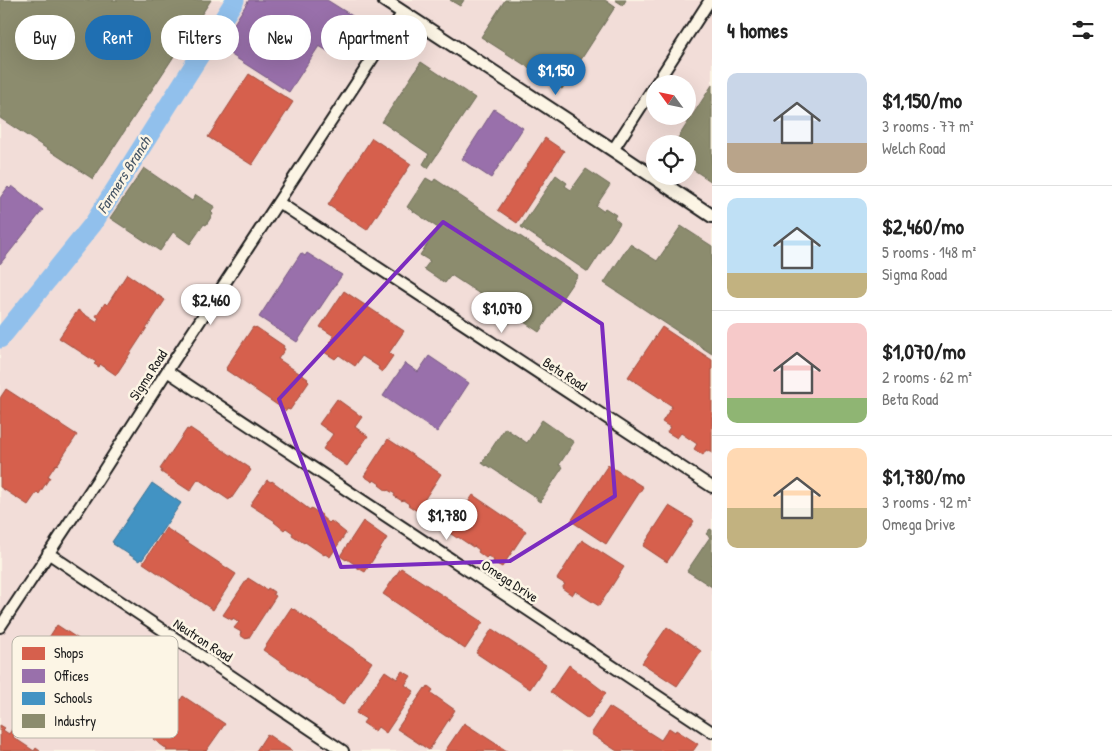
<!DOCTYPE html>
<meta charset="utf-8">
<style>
body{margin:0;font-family:"Patrick Hand",sans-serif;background:#f6f6f6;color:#222;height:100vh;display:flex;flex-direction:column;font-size:19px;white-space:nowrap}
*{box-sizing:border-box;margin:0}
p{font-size:16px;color:#767676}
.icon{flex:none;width:28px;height:28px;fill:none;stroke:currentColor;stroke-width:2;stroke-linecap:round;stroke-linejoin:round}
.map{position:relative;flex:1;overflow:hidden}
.sheet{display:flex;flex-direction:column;background:#fff;width:400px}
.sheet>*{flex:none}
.top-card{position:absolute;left:15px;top:15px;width:475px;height:45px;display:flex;gap:10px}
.needle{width:32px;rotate:303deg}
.controls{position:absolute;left:646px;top:75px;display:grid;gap:10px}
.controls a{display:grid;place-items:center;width:50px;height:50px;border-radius:50%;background:#fff;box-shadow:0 5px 20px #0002;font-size:25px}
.price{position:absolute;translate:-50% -42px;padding:0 11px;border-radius:18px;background:#fff;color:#222;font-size:16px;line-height:32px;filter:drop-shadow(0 1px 2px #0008)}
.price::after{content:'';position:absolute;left:50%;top:30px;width:15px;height:11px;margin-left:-8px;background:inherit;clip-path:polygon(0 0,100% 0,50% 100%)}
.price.current{background:#1f6fb2;color:#fff}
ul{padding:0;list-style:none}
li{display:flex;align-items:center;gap:15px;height:125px;padding:0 15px}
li+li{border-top:1px solid #e0e0e0}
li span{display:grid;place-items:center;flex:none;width:140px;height:100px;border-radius:10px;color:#555}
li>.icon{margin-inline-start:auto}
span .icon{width:60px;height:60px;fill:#fffc;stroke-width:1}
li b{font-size:21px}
h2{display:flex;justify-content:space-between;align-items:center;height:60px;padding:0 15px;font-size:21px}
.pill{padding:0 18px;border-radius:22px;background:#fff;box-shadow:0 5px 20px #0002;font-size:18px;line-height:45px}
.pill.current{background:#1f6fb2;color:#fff}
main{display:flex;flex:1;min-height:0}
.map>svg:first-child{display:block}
.built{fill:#f2ddd8;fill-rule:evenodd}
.shops{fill:#d6604d;stroke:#9e4c3e}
.offices{fill:#9970ab;stroke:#745780}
.schools{fill:#4393c3;stroke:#376f91}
.industry{fill:#8c8c6e;stroke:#6a6a55}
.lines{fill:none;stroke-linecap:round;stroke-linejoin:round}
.river{stroke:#91c0ec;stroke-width:19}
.minor-casing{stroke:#1c1c1c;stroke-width:14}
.tertiary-casing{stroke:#1c1c1c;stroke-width:16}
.minor{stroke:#fcf5e5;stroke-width:10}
.tertiary{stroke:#fcf5e5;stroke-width:12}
.marked{fill:none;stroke:#7b2cbf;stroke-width:4;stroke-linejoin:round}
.labels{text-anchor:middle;stroke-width:5;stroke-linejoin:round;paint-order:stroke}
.street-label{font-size:14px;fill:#1c1c1c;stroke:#fcf5e5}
.water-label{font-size:15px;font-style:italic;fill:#455565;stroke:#fcf5e5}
.key{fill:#fcf5e5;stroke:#b9b4a9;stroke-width:1}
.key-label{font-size:14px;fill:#1c1c1c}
</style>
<main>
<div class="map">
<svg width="712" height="751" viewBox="0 0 712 751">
<rect width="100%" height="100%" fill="#fcf5e5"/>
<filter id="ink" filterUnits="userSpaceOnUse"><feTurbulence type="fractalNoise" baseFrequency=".02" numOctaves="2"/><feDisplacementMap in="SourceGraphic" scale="10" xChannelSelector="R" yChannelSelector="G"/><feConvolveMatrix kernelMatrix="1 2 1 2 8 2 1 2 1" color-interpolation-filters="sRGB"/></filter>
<g filter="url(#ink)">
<!-- built -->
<path class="built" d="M0,0h712v751h-712zM655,84h33v32h-33zM655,144h33v32h-33z"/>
<!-- shops -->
<path class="shops" d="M249,74l44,28 -41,63 -44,-28z
M372,138l39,26 -44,66 -39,-25z
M545,138l19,13 -47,72 -19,-13z
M127,274l38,26 -49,75 -16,-11 -1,3 -5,-3 2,-2 -37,-24 19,-28 18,12 3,-4 -3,-2 9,-13 2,2z
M344,291l60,40 -15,22 4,3 -11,16 -4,-3 1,-2 -17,-11 -7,10 -16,-11 -4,4 -11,-7 10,-16 -14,-9z
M253,327l2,1 1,-1 28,19 -1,2 2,1 -7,10 30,20 -1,1 2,2 -19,28 -3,-1 -1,2 -60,-41 1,-1 -1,-1z
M662,327l50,33v93l-6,-3 -3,5 -9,-6 3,-5 -16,-11 -4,5 -10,-6 3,-5 -8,-5 10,-16 -44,-29z
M6,389l71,46 -20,30 -1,-1 -8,12 2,1 -11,17 -2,-2 -9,13 -28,-18v-89z
M337,399l25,18 -7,10 13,9 -21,30 -24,-17 10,-15 -14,-10z
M190,428l60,40 -1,1 2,1 -20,29 -1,-1 -1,2 -31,-21 -8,12 -29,-19 1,-2 -2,-1 27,-40 2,1z
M388,439l53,35 -24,37 -9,-6 1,-1 -6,-4 -1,1 -8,-5 1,-2 -7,-4 -1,1 -8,-6 1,-1 -6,-4 -1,2 -9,-6z
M608,465l35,22 -37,57 -35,-23z
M267,480l4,2 1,-1 11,8v1l27,20 1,-2 11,7 -1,1 8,7 2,-2 15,12 -16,24 -5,-3 -1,1 -19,-13 -1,1 -12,-8 1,-2 -7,-5 -2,2 -10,-8 1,-1 -25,-16z
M473,495l53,36 -24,36 -9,-5 1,-2 -6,-4 -2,2 -8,-6 1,-2 -5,-4 -1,1 -15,-10 -1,1 -9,-6z
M669,506l25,15 -27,41 -24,-16z
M363,521l24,17 -22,34 -9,-5 1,-1 -10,-7 -1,1 -6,-4z
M166,528l70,46 -23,36 -70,-47z
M582,540l42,27 -25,39 -24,-15 -3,4 -10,-7 3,-4 -8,-5z
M401,568l82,54 -18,27 -82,-55z
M248,578l19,12 1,-2 6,4 -1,2 3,2 -28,43 -1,-1 -1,1 -6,-4 1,-3 -7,-4 5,-6 -6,-4 -1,2 -9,-5z
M291,608l2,2 1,-1 78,53 -29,43 -80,-55z
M57,625l58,38 -21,33 -24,-16 -18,28 -34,-22z
M667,627l34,24 -24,35 -35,-23z
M492,629l54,36 -16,24 -54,-36z
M569,665l37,28 -18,26 -38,-27z
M385,671l12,8 5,-8 9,5 -6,9 9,6 -28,42 -8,-6 -3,4 -12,-8 3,-4 -10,-6z
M428,686l5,4 -2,3 24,17 -26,40 -32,-21 28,-41 1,1z
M183,696l42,28 -19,27h-40l1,-2 -14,-10z
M609,707l52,33 8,-12 6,4 1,-2 22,14 -5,7h-76l-26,-17z
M464,723l43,28h-62z
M0,725l5,3 -2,2 6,4 3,-5 4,3 -3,5 21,14 2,-3 4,3h-40z
M267,734l25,17h-36z"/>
<!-- offices -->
<path class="offices" d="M249,0h78l35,22 -23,36 -20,-12 -30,46 -70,-45z
M494,109l29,19 -32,50 -29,-19z
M12,186l31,24 -43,54v-66l8,-11 2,2z
M301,253l4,3 2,-3 35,22 -45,67 -38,-25z
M429,356l40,27 -32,49 -54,-36 22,-33 13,9z"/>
<!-- schools -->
<path class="schools" d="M152,483l29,20 -39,57 -2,-1 -1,2 -26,-17 1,-1 -2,-1z"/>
<!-- industry -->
<path class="industry" d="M0,0h211l-118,179 -93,-61z
M450,0h14l-4,6z
M505,0h100l10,7 -53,82 -81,-52z
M615,0h11l-3,5z
M421,62l54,36 -47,70 -5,-4 6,-10 -47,-32z
M712,85v97l-24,-16v-22h-14z
M144,168l48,33 4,-6 19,12 -4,5 2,2 -7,11 -2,-1 -14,20 -17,-12 -13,19 -50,-33z
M586,169l24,16 -14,21 7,5 2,-3 11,7 -2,3 6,5 -32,49 -67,-45 35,-52 11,8 -2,3 6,4z
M426,178l7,4 2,-3 143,96 -39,57 -24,-16 -6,8 -22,-15 5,-7 -41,-27 -6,8 -21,-14 6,-8 -10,-6 18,-27 -31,-21z
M681,226l31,20v108l-108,-71 26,-39 27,17z
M542,420l32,22 -15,23 4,2 -23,35 -3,-2v-2l-50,-33 -1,1 -4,-3 23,-35 22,15z
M710,529l2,1v57l-25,-16 23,-34 -4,-3z"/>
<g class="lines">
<!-- river -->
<path class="river" d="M0,339l93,-115 142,-224"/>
<defs>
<path id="minor" d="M656,84l54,-84
M613,150l42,-65
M278,202l434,285
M167,371l545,361
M48,553l295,198
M0,627l98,-148 69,-108 236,-359"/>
<path id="tertiary" d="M384,0l229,150 99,66"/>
</defs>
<!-- minor casing -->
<use href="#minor" class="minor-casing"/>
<!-- tertiary casing -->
<use href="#tertiary" class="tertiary-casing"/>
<!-- minor -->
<use href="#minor" class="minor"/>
<!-- tertiary -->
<use href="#tertiary" class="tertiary"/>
</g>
</g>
<!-- marked area -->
<path class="marked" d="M443,222l159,102 13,172 -105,65 -169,6 -62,-168z"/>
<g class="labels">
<!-- street labels -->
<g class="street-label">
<text transform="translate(565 374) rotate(33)" y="5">Beta Road</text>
<text transform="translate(148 375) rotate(-57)" y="5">Sigma Road</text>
<text transform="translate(510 581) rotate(33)" y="5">Omega Drive</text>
<text transform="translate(203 640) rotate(33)" y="5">Neutron Road</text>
</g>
<!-- water labels -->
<g class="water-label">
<text transform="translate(124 175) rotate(-58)" y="5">Farmers Branch</text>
</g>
</g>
<!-- legend -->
<rect x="12" y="636" width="166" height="102" rx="8" class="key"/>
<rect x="22" y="647" width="23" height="13" fill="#d6604d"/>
<rect x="22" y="669" width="23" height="14" fill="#9970ab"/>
<rect x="22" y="692" width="23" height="13" fill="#4393c3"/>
<rect x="22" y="714" width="23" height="14" fill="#8c8c6e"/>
<g class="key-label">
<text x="54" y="658">Shops</text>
<text x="54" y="681">Offices</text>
<text x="54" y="703">Schools</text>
<text x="54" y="726">Industry</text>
</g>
</svg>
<div class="controls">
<a><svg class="needle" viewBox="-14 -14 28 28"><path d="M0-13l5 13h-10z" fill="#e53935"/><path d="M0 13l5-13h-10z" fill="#767676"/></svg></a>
<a><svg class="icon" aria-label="locate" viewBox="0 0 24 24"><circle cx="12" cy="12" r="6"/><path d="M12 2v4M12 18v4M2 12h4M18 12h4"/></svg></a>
</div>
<b class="price current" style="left:556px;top:96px">$1,150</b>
<b class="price" style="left:211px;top:326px">$2,460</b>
<b class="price" style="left:502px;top:334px">$1,070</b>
<b class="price" style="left:447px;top:541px">$1,780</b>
<div class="top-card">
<a class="pill">Buy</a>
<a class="pill current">Rent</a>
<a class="pill">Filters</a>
<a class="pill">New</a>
<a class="pill">Apartment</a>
</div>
</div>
<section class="sheet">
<h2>4 homes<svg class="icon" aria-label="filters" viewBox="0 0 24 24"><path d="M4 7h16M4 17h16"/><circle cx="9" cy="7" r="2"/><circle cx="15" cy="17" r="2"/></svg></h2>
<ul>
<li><span style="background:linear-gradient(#c9d6e8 70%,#b9a48a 0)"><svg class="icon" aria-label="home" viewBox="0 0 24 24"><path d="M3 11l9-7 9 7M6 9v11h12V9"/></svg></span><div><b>$1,150/mo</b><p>3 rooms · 77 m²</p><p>Welch Road</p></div></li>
<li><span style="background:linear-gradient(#bfe0f5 75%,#c2b280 0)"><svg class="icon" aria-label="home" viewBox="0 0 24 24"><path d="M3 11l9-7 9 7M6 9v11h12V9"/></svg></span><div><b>$2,460/mo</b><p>5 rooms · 148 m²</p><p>Sigma Road</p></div></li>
<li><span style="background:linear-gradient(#f6c9c9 75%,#8fb573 0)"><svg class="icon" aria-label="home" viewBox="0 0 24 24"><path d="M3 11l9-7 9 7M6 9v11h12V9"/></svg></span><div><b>$1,070/mo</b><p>2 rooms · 62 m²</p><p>Beta Road</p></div></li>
<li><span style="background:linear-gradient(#ffd9b3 60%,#c2b280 0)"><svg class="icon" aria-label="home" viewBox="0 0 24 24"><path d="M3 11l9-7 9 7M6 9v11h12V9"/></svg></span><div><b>$1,780/mo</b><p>3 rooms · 92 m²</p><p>Omega Drive</p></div></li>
</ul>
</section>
</main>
